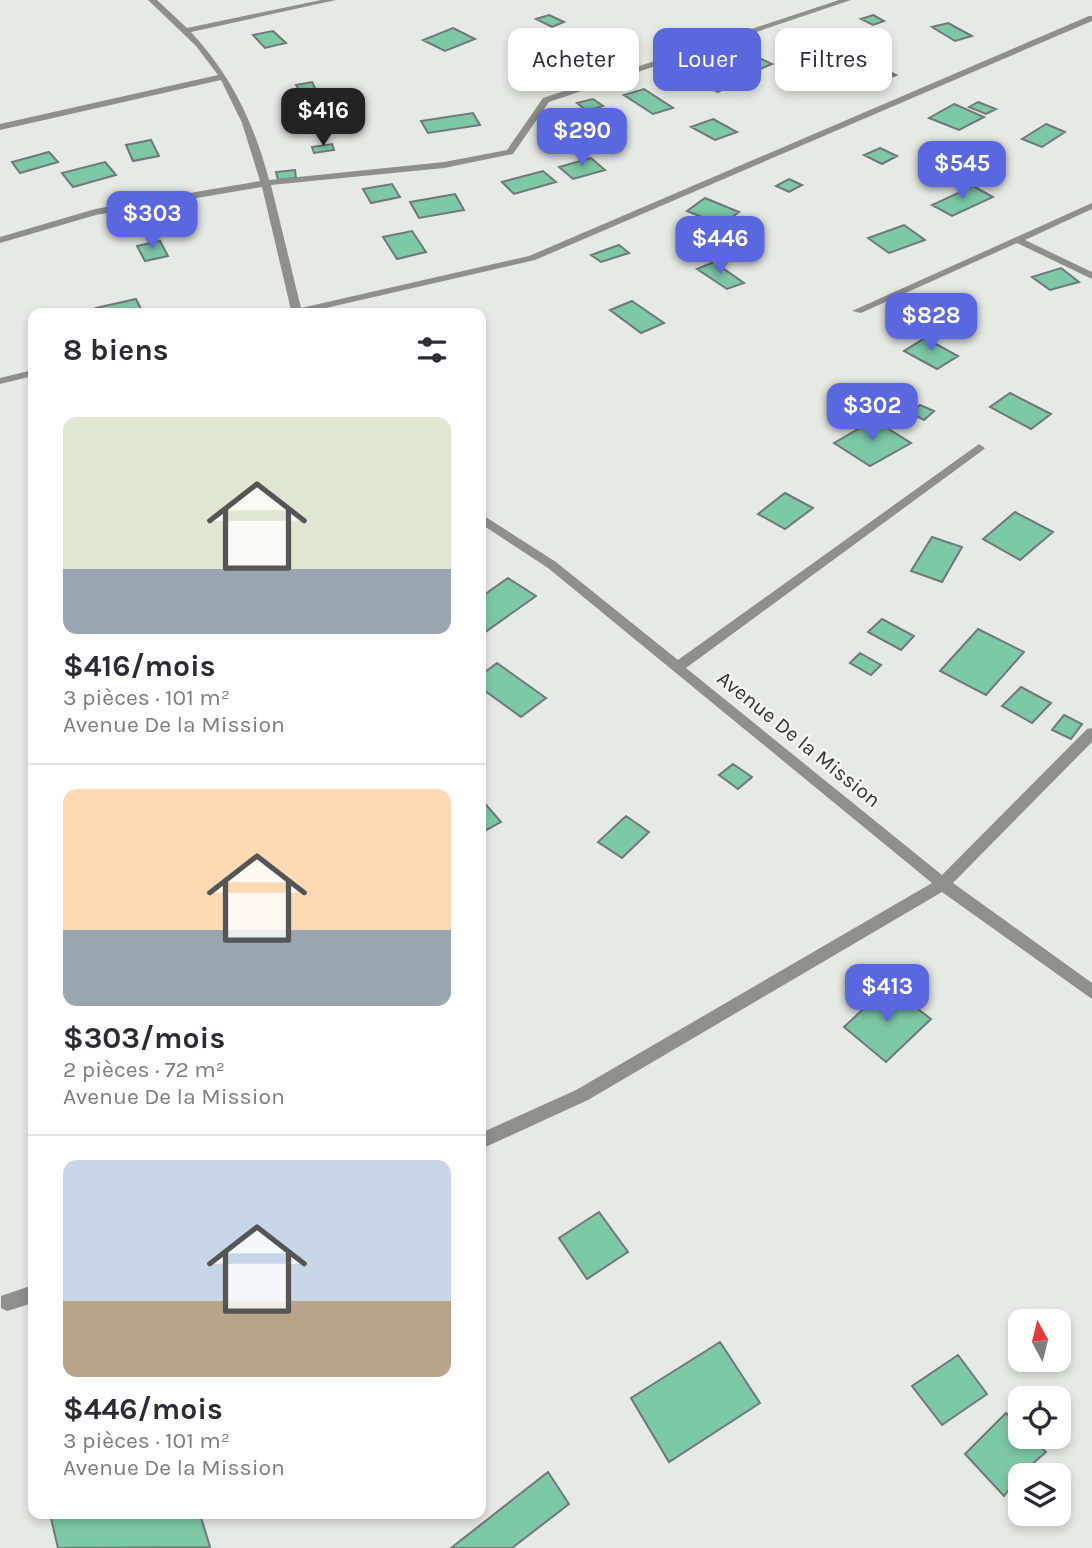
<!DOCTYPE html>
<html lang="fr">
<meta charset="utf-8">
<style>
body{margin:0;font-family:Karla,sans-serif;background:#f7f7f7;color:#2b2b33;height:100vh;display:flex;flex-direction:column;font-size:26px;white-space:nowrap}
*{box-sizing:border-box;margin:0}
p{font-size:23px;color:#7c7c81}
.icon{flex:none;width:38px;height:38px;fill:none;stroke:currentColor;stroke-width:2;stroke-linecap:round;stroke-linejoin:round}
.map{position:relative;flex:1;overflow:hidden}
.panel{position:absolute;left:28px;top:308px;width:458px;height:1211px;display:flex;flex-direction:column;background:#fff;border-radius:14px;box-shadow:0 4px 10px #0003}
.panel>*{flex:none}
.banner{position:absolute;left:508px;top:28px;width:480px;height:63px;display:flex;gap:14px}
.needle{width:46px;rotate:353deg}
.controls{position:absolute;left:1008px;top:1309px;display:grid;gap:14px}
.controls a{display:grid;place-items:center;width:63px;height:63px;border-radius:14px;background:#fff;box-shadow:0 4px 10px #0003;font-size:35px}
.price{position:absolute;translate:-50% -60px;padding:0 16px;border-radius:14px;background:#5b67de;color:#fff;font-size:23px;line-height:46px;filter:drop-shadow(0 2px 4px #0008)}
.price::after{content:'';position:absolute;left:50%;top:42px;width:21px;height:16px;margin-left:-10px;background:inherit;clip-path:polygon(0 0,100% 0,50% 100%)}
.price.current{background:#222;color:#fff}
ul{padding:0;list-style:none}
li{display:grid;align-content:center;gap:14px;height:371px;padding:0 35px}
li+li{border-top:2px solid #e1e1e2}
li span{display:grid;place-items:center;height:217px;border-radius:14px;color:#555}
li>.icon{margin-inline-start:auto}
span .icon{width:126px;height:126px;fill:#fffc;stroke-width:1}
li b{font-size:30px}
h2{display:flex;justify-content:space-between;align-items:center;height:84px;padding:0 35px;font-size:30px}
.pill{padding:0 24px;border-radius:14px;background:#fff;box-shadow:0 4px 10px #0003;font-size:24px;line-height:63px}
.pill.current{background:#5b67de;color:#fff}
.map>svg:first-child{display:block}
.building{fill:#7dc8a7;stroke:#717875;stroke-width:2}
.lines{fill:none;stroke-linecap:round;stroke-linejoin:round}
.minor{fill:#8f908c;fill-rule:evenodd}
.labels{text-anchor:middle;stroke-width:5;stroke-linejoin:round;paint-order:stroke}
.street-label{font-size:21px;fill:#343533;stroke:#f3f8f1}
</style>
<div class="map">
<svg width="1092" height="1548" viewBox="0 0 1092 1548">
<rect width="100%" height="100%" fill="#e6eae4"/>
<!-- building -->
<path class="building" d="M549,15l15,7 -12,5 -16,-8z
M873,15l11,6 -11,4 -12,-6z
M948,23l24,13 -17,5 -23,-14z
M453,28l22,11 -30,12 -22,-11z
M273,31l13,12 -21,5 -12,-13z
M617,43l11,9 -29,7 -12,-8z
M751,54l21,10 -28,12 -21,-9z
M864,60l32,15 -14,6 -33,-16z
M722,78l14,5 -18,9 -14,-6z
M312,82l5,10 -15,2 -6,-9z
M644,89l29,19 -20,6 -29,-19z
M593,99l10,7 -16,5 -10,-8z
M978,102l18,7 -10,5 -17,-7z
M954,104l30,13 -25,13 -30,-12z
M473,113l7,12 -52,8 -7,-12z
M713,119l24,13 -22,8 -24,-13z
M1046,124l19,8 -23,15 -20,-8z
M151,140l8,16 -26,5 -7,-16z
M332,144l2,6 -20,3 -2,-6z
M880,148l17,8 -15,8 -18,-9z
M49,152l9,10 -38,11 -8,-11z
M591,158l14,12 -32,9 -14,-12z
M105,162l11,13 -43,12 -11,-14z
M295,170l1,8 -18,2 -2,-8z
M543,171l13,11 -42,12 -12,-12z
M789,179l13,6 -13,7 -13,-6z
M392,184l8,13 -29,6 -8,-14z
M973,186l20,11 -41,19 -20,-11z
M455,194l9,16 -45,8 -9,-16z
M705,198l34,14 -18,13 -34,-14z
M904,225l21,15 -36,13 -21,-15z
M412,231l14,21 -29,7 -14,-22z
M160,241l8,15 -23,5 -8,-15z
M619,245l10,8 -28,9 -10,-7z
M714,262l30,21 -17,6 -30,-20z
M1061,268l18,14 -29,8 -18,-13z
M136,299l7,14h-45l-2,-5z
M632,301l32,22 -23,10 -31,-23z
M925,338l33,18 -21,13 -33,-18z
M1010,393l41,21 -20,15 -41,-22z
M920,405l14,6 -10,9 -13,-7z
M874,420l37,23 -41,23 -36,-23z
M785,493l28,15 -28,21 -27,-15z
M1015,512l38,20 -33,28 -37,-21z
M932,537l30,10 -20,35 -31,-11z
M508,578l28,18 -55,39v-38z
M882,619l32,17 -13,14 -33,-18z
M978,629l46,23 -38,43 -46,-24z
M860,653l21,12 -10,10 -21,-12z
M497,663l49,35 -25,19 -40,-29v-13z
M1021,687l30,16 -19,20 -30,-17z
M1064,715l18,9 -11,15 -19,-9z
M733,764l19,13 -14,12 -19,-14z
M481,799l20,23 -20,11z
M626,816l23,16 -27,26 -24,-16z
M888,986l43,33 -45,43 -42,-35z
M599,1212l29,40 -41,27 -28,-41z
M720,1342l40,61 -91,59 -38,-64z
M958,1355l29,39 -45,31 -30,-39z
M1006,1413l14,14v10h10l16,15 -26,23 -16,21 -39,-42z
M548,1472l21,32 -57,44h-61z
M50,1514h150l10,33 -152,1z"/>
<g class="lines">
<!-- minor -->
<path class="minor" d="M148,0h9l30,28 134,-28h15l-145,32c40,43 63,91 78,148l175,-18 63,-12 36,-52 296,-98h12l-302,102 -36,52 -69,14 -173,17 30,123 228,-52 560,-240h3v5l-557,239 -231,53h-17l4,-3 -29,-123 -166,28 -96,28v-6l95,-28 165,-28 -18,-58 -21,-43 -221,50v-6l218,-49 -22,-29z
M1092,203v6l-67,31 67,32v7l-75,-36 -156,70 -9,-2z
M33,370v6l-33,8v-6z
M979,444l6,4 -2,2 -297,218 256,207 145,-146 5,-1v14l-139,141 139,100v16l-150,-107 -354,208 -107,49v-16l95,-43 356,-207 -384,-315 -67,-44v-10l75,48 122,98z
M33,1285v18l-26,8 -6,-3v-12z"/>
</g>
<g class="labels">
<!-- street labels -->
<g class="street-label">
<text transform="translate(799 739) rotate(39)" y="7">Avenue De la Mission</text>
</g>
</g>
</svg>
<div class="controls">
<a><svg class="needle" viewBox="-14 -14 28 28"><path d="M0-13l5 13h-10z" fill="#e53935"/><path d="M0 13l5-13h-10z" fill="#7c7c81"/></svg></a>
<a><svg class="icon" aria-label="locate" viewBox="0 0 24 24"><circle cx="12" cy="12" r="6"/><path d="M12 2v4M12 18v4M2 12h4M18 12h4"/></svg></a>
<a><svg class="icon" aria-label="layers" viewBox="0 0 24 24"><path d="M12 4l9 5-9 5-9-5zM3 14l9 5 9-5"/></svg></a>
</div>
<b class="price current" style="left:323px;top:148px">$416</b>
<b class="price" style="left:582px;top:168px">$290</b>
<b class="price" style="left:962px;top:201px">$545</b>
<b class="price" style="left:152px;top:251px">$303</b>
<b class="price" style="left:720px;top:276px">$446</b>
<b class="price" style="left:931px;top:353px">$828</b>
<b class="price" style="left:872px;top:443px">$302</b>
<b class="price" style="left:887px;top:1024px">$413</b>
<div class="banner">
<a class="pill">Acheter</a>
<a class="pill current">Louer</a>
<a class="pill">Filtres</a>
</div>
<section class="panel">
<h2>8 biens<svg class="icon" aria-label="filters" viewBox="0 0 24 24"><path d="M4 7h16M4 17h16"/><circle cx="9" cy="7" r="2"/><circle cx="15" cy="17" r="2"/></svg></h2>
<ul>
<li><span style="background:linear-gradient(#dfe7d0 70%,#9aa5b1 0)"><svg class="icon" aria-label="home" viewBox="0 0 24 24"><path d="M3 11l9-7 9 7M6 9v11h12V9"/></svg></span><div><b>$416/mois</b><p>3 pièces · 101 m²</p><p>Avenue De la Mission</p></div></li>
<li><span style="background:linear-gradient(#ffd9b3 65%,#9aa5b1 0)"><svg class="icon" aria-label="home" viewBox="0 0 24 24"><path d="M3 11l9-7 9 7M6 9v11h12V9"/></svg></span><div><b>$303/mois</b><p>2 pièces · 72 m²</p><p>Avenue De la Mission</p></div></li>
<li><span style="background:linear-gradient(#c9d6e8 65%,#b9a48a 0)"><svg class="icon" aria-label="home" viewBox="0 0 24 24"><path d="M3 11l9-7 9 7M6 9v11h12V9"/></svg></span><div><b>$446/mois</b><p>3 pièces · 101 m²</p><p>Avenue De la Mission</p></div></li>
</ul>
</section>
</div>
